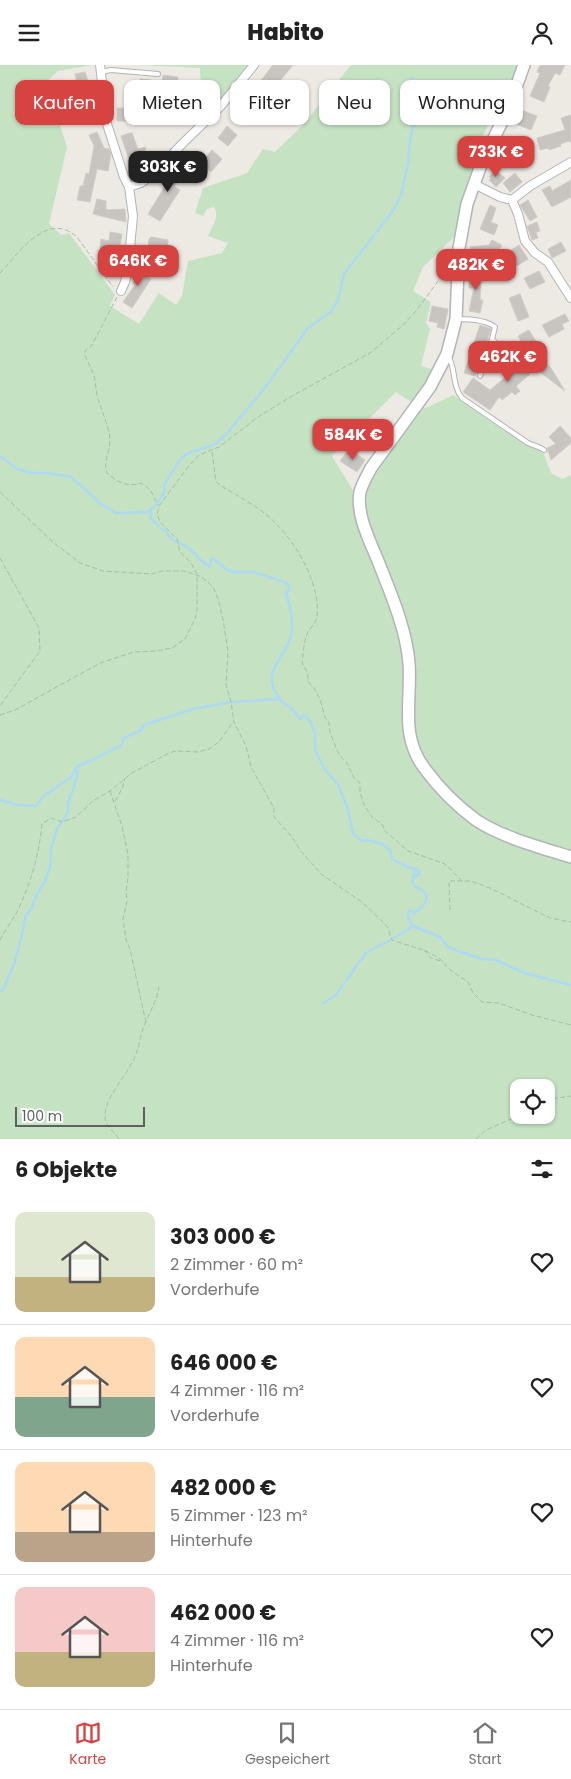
<!DOCTYPE html>
<html lang="de">
<meta charset="utf-8">
<style>
body{margin:0;font-family:Poppins,sans-serif;background:#f6f6f6;color:#222;height:100vh;display:flex;flex-direction:column;font-size:19px;white-space:nowrap}
*{box-sizing:border-box;margin:0}
p{font-size:16px;color:#767676}
.icon{flex:none;width:28px;height:28px;fill:none;stroke:currentColor;stroke-width:2;stroke-linecap:round;stroke-linejoin:round}
.map{position:relative;height:1074px;overflow:hidden}
.sheet{display:flex;flex-direction:column;background:#fff;flex:1}
.sheet>*{flex:none}
.hud{position:absolute;left:15px;top:15px;width:541px;height:45px;display:flex;gap:10px}
.controls{position:absolute;left:510px;top:1014px;display:grid;gap:10px}
.controls a{display:grid;place-items:center;width:45px;height:45px;border-radius:10px;background:#fff;box-shadow:0 1px 4px #0004;font-size:25px}
.scale{position:absolute;left:15px;bottom:12px;width:130px;box-sizing:border-box;padding-left:5px;border:2px solid #5c6063;border-top:0;font-size:14px;line-height:18px;white-space:nowrap;color:#5c6063;-webkit-text-stroke:4px #fff;paint-order:stroke}
.price{position:absolute;translate:-50% -42px;padding:0 11px;border-radius:10px;background:#d64341;color:#fff;font-size:16px;line-height:32px;filter:drop-shadow(0 1px 2px #0008)}
.price::after{content:'';position:absolute;left:50%;top:30px;width:15px;height:11px;margin-left:-8px;background:inherit;clip-path:polygon(0 0,100% 0,50% 100%)}
.price.on{background:#222;color:#fff}
ul{padding:0;list-style:none}
li{display:flex;align-items:center;gap:15px;height:125px;padding:0 15px}
li+li{border-top:1px solid #e0e0e0}
li span{display:grid;place-items:center;flex:none;width:140px;height:100px;border-radius:10px;color:#555}
li>.icon{margin-inline-start:auto}
span .icon{width:60px;height:60px;fill:#fffc;stroke-width:1}
li b{font-size:21px}
h2{display:flex;justify-content:space-between;align-items:center;height:60px;padding:0 15px;font-size:21px}
.chip{padding:0 18px;border-radius:10px;background:#fff;box-shadow:0 1px 4px #0004;font-size:18px;line-height:45px}
.chip.on{background:#d64341;color:#fff}
header{display:flex;justify-content:space-between;align-items:center;height:65px;padding:0 15px;background:#fff;font-size:22px;font-weight:800}
.dock{display:flex;justify-content:space-around;align-items:center;height:70px;border-top:1px solid #e0e0e0;background:#fff;font-size:14px;color:#767676}
.dock a{display:grid;justify-items:center;gap:2px}
.dock .on{color:#d64341}
.map>svg:first-child{display:block}
.green{fill:#c5e2c3;fill-rule:evenodd}
.lines{fill:none;stroke-linecap:round;stroke-linejoin:round}
.stream{stroke:#acdaf5;stroke-width:2.5}
.building{fill:#c8c5c1;stroke:#d1ccc3}
.lane-casing{stroke:#b1b5b8;stroke-width:6}
.street-casing{stroke:#b1b5b8;stroke-width:10}
.secondary-casing{stroke:#b1b4b8;stroke-width:14}
.path{stroke:#9dc2a5;stroke-width:1;stroke-dasharray:5 2.5;stroke-linecap:butt}
.lane{stroke:#fff;stroke-width:4}
.street{stroke:#fff;stroke-width:8}
.secondary{stroke:#fff;stroke-width:11}
</style>
<header><svg class="icon" aria-label="menu" viewBox="0 0 24 24"><path d="M4 6h16M4 12h16M4 18h16"/></svg>Habito<svg class="icon" aria-label="person" viewBox="0 0 24 24"><circle cx="12" cy="8" r="4"/><path d="M4 21q1-7 8-7t8 7"/></svg></header>
<div class="map">
<svg width="571" height="1074" viewBox="0 0 571 1074">
<rect width="100%" height="100%" fill="#edeae4"/>
<!-- green -->
<path class="green" d="M0,0h93l-35,6 -12,11 21,65 -18,77 12,11 8,-2 46,62 -5,11 29,18 20,-31 17,12 6,-9 6,-35 34,-8 6,-10 -20,-7c4,-9 12,-20 6,-29l-7,2 -4,7 -8,-3 8,-25 44,-15 16,-24 12,3 27,-26 49,-61h163l5,2 -23,59 -7,-3 -8,17 6,3 -32,93 -32,31 -10,24 18,11 -5,21 4,6 -9,37 14,4 -20,34 11,4 27,-13 74,50 16,7 8,21 11,6 9,-4v664h-571zM396,327l18,12 -60,88 -22,-36zM519,1022h27v28h-27z
M137,0h115l-34,41 -15,13 -3,-51z"/>
<g class="lines">
<!-- stream -->
<path class="stream" d="M0,391l17,13 16,4h14l24,4 30,27 15,9 35,-1v6l9,10 7,4c3,9 14,11 22,16 7,6 12,15 21,19l1,-8h3l13,11 7,2h19l29,9 7,4v5l-3,3c4,12 8,29 5,42 -5,25 -32,34 -12,63 3,5 10,8 14,12 3,3 5,6 7,9l4,-4 6,6 5,12v17l10,20 12,13 11,26 4,21 2,5 8,6 5,-1 13,3 10,7 2,9 15,8 11,3 2,4 -7,4
M148,447l9,-8 7,-11v-8l16,-25 6,-6 30,-10 12,-12 36,-43 44,-61 23,-16 7,-12 6,-26 51,-66 6,-13 7,-32 2,-22 5,-26 -3,-37
M0,735l18,5 18,1 8,-10 27,-19 7,-11c15,-5 28,-14 43,-20l3,-8 17,-8 3,-5 49,-16 38,-7 48,-3
M414,804c1,5 -3,10 -1,15 2,4 6,4 10,7 9,8 -2,18 -9,22l-5,-3 -1,8 5,8 27,11 9,11 33,11 14,1 28,13 47,12
M0,927l4,-4 10,-24 7,-24 5,-26 5,-4 5,-14 9,-15 5,-14 1,-17 6,-21 11,-17v-10l2,-2 -1,-3 3,-3 6,-22 -2,-4
M323,938l13,-8 30,-42 30,-16 17,-11"/>
</g>
<!-- building -->
<path class="building" d="M273,0h20l-15,18 -2,-2 -30,35 -8,-6z
M540,0h25l-5,10 -5,-2 -7,13 2,1 -6,15 -14,-6 10,-23 -3,-1z
M85,7l7,21 -4,1 2,8 -8,2 -7,-30z
M163,10l15,2 -1,11 -15,-1z
M140,14l11,1 -1,15 -11,-1z
M193,28l4,14 -16,5 -2,4 -8,-9 -2,-7z
M117,43h11l1,13h-12z
M521,45l16,6 -6,14 -15,-6z
M571,50v28l-2,-2 -9,3 1,2 -12,4 -1,-2 -8,2 -3,-12 28,-8 -4,-12z
M227,61l10,9 -9,11 -10,-8z
M97,67l7,16 5,1 2,5 -3,17 -11,-2 -7,33 -13,-2 3,-14h3l3,-13 3,1 5,-28 -5,-11z
M130,68h2l6,16 8,-2 -5,17 -9,4 -11,-32z
M212,85l10,9 -11,13 -10,-9z
M511,87l14,1 -1,12 -14,-1z
M180,96l9,8 -15,17 6,4 -20,31 -12,-7 25,-41 -2,-2z
M495,105l10,8 -9,9 -7,-7 2,-2 -2,-1z
M515,108l7,9 -12,10 -7,-9z
M571,115v17l-19,10 -10,-17 8,-4 2,5z
M97,134l9,2v9l19,-1 1,13 -33,-8z
M528,135l9,17 -7,4 -10,-16z
M490,140l6,3 -5,14 7,3 -4,10 -14,-6z
M537,157l3,9 -4,1 2,6 -6,2 -5,-14z
M110,167l12,2 -3,16 3,1 -2,10 -8,-2 1,-9 -13,-2 1,-9 8,2z
M151,172l17,3 -2,18 -19,-3 2,-16z
M492,175l10,5 -6,10 -3,-1 -22,2 -1,-9 19,-2z
M561,177l5,9 -14,7 -4,-9z
M519,180l9,14 -11,7 -9,-14z
M143,201l9,6 -4,5 3,2 -19,29 -9,-6 12,-17 -2,-1 2,-6z
M473,203h8l-1,32h3l-3,13 -11,-2 5,-23h-5v-12h4z
M539,206l6,11 -15,7 -6,-11z
M520,229l9,23 -11,4 -9,-23z
M432,241l16,3 -4,20 -7,-2 1,-4 -9,-2z
M565,249l4,7 -7,3 2,5 -15,8 -7,-12z
M480,260l11,4 -16,47 -11,-3z
M529,265l9,15 -11,7 -9,-16z
M530,292l7,8 5,-6 9,9 14,23 -29,-22 -20,17 4,5 -5,4 -3,-3 -10,8 -3,-3 -9,13 -27,-18 10,-14 17,12z
M560,361l11,12v5l-20,17 -4,-12 9,-4 -7,-7z
M349,384l16,11 -8,12 -17,-11z"/>
<g class="lines">
<defs>
<path id="lane" d="M101,7l10,-2 47,4
M458,254c11,0 28,1 37,8l-3,12 24,25
M448,290c8,14 4,31 14,43l66,45c6,3 11,3 16,7
M480,311l12,-37"/>
<path id="street" d="M100,0l7,59 17,53 5,10 4,29 -5,53 -3,13 -4,9
M474,119l26,13 12,3 18,-14 41,-24
M129,122l12,-4 14,-10 27,-29 38,-37 34,-42
M512,135l6,14 7,27 10,12 13,9 23,36"/>
<path id="secondary" d="M524,0l-16,44 -27,56 -14,39 -8,44 -3,71 -9,35 -17,33 -59,81c-4,8 -9,16 -11,24 -4,23 10,49 18,69 13,33 28,67 31,102 3,38 -10,72 16,106 14,19 32,37 51,51 25,17 66,28 95,37"/>
</defs>
<!-- lane casing -->
<use href="#lane" class="lane-casing"/>
<!-- street casing -->
<use href="#street" class="street-casing"/>
<!-- secondary casing -->
<use href="#secondary" class="secondary-casing"/>
<!-- path -->
<path class="path" d="M0,208c19,-20 47,-63 77,-36l36,50
M117,232l-25,48 -7,6v4c3,8 8,16 10,25 1,6 1,13 3,19 4,13 11,27 12,41 0,13 -7,20 -3,33 10,9 21,15 34,10 13,8 10,10 17,22
M212,387l4,30c15,11 33,19 48,31 27,20 57,68 53,103 -1,7 -6,11 -9,16 -5,10 -4,20 -6,30l5,10 2,11 5,5 6,11 5,18 4,6 1,9 6,16 4,8 7,7 7,15 6,5v9l4,13 8,12 10,7 3,7 23,20 37,13 17,17
M0,427l54,51 26,20 23,8 49,3 10,-3h22l18,6 11,10 5,12 5,20 5,33 -2,33 5,17 3,20 12,24 5,21 23,41v9l18,20 8,13 21,24 41,28 22,21 4,5 4,12 34,11 13,7 11,12 18,12 5,11 9,9 17,1 33,12 39,10
M0,493l39,70 1,23 -40,55
M0,650l15,-5 85,-47 34,-11 21,-1 17,-3 13,-9 10,-20 2,-8v-37l-6,-11 -11,-11 -3,-13 -17,-17 -3,-8 2,-8 29,-39 11,-12 20,-8 39,-30 34,-21 78,-43 32,-27 14,-15 31,-42
M110,726l12,35 6,28v23l-2,15 1,9 -4,18 3,21 4,9 16,74
M115,736l7,-12 3,-11
M450,845l-1,-29h22l19,7 60,30 21,4
M0,875c5,-10 13,-20 18,-30 13,-28 21,-55 24,-86l9,-6 11,4 14,-5 17,-16 17,-10 22,-18 37,-20 7,-2 21,1 12,-3 10,-7 14,-20
M424,885l7,8 10,3
M546,1037l5,-3 20,-3
M119,1074c-4,-7 -14,-13 -14,-22 -1,-19 22,-42 29,-58 5,-11 6,-22 10,-33 5,-13 13,-25 15,-39
M476,1074l10,-9 34,-15"/>
<!-- lane -->
<use href="#lane" class="lane"/>
<!-- street -->
<use href="#street" class="street"/>
<!-- secondary -->
<use href="#secondary" class="secondary"/>
</g>
</svg>
<div class="controls">
<a><svg class="icon" aria-label="locate" viewBox="0 0 24 24"><circle cx="12" cy="12" r="6"/><path d="M12 2v4M12 18v4M2 12h4M18 12h4"/></svg></a>
</div>
<div class="scale">100 m</div>
<b class="price" style="left:496px;top:113px">733K €</b>
<b class="price on" style="left:168px;top:128px">303K €</b>
<b class="price" style="left:138px;top:222px">646K €</b>
<b class="price" style="left:476px;top:226px">482K €</b>
<b class="price" style="left:508px;top:318px">462K €</b>
<b class="price" style="left:353px;top:396px">584K €</b>
<div class="hud">
<a class="chip on">Kaufen</a>
<a class="chip">Mieten</a>
<a class="chip">Filter</a>
<a class="chip">Neu</a>
<a class="chip">Wohnung</a>
</div>
</div>
<section class="sheet">
<h2>6 Objekte<svg class="icon" aria-label="filters" viewBox="0 0 24 24"><path d="M4 7h16M4 17h16"/><circle cx="9" cy="7" r="2"/><circle cx="15" cy="17" r="2"/></svg></h2>
<ul>
<li><span style="background:linear-gradient(#dfe7d0 65%,#c2b280 0)"><svg class="icon" aria-label="home" viewBox="0 0 24 24"><path d="M3 11l9-7 9 7M6 9v11h12V9"/></svg></span><div><b>303 000 €</b><p>2 Zimmer · 60 m²</p><p>Vorderhufe</p></div><svg class="icon" aria-label="heart" viewBox="0 0 24 24"><path d="M12 20l-8-8c-3-5 5-10 8-4 3-6 11-1 8 4z"/></svg></li>
<li><span style="background:linear-gradient(#ffd9b3 60%,#7fa58c 0)"><svg class="icon" aria-label="home" viewBox="0 0 24 24"><path d="M3 11l9-7 9 7M6 9v11h12V9"/></svg></span><div><b>646 000 €</b><p>4 Zimmer · 116 m²</p><p>Vorderhufe</p></div><svg class="icon" aria-label="heart" viewBox="0 0 24 24"><path d="M12 20l-8-8c-3-5 5-10 8-4 3-6 11-1 8 4z"/></svg></li>
<li><span style="background:linear-gradient(#ffd9b3 70%,#b9a48a 0)"><svg class="icon" aria-label="home" viewBox="0 0 24 24"><path d="M3 11l9-7 9 7M6 9v11h12V9"/></svg></span><div><b>482 000 €</b><p>5 Zimmer · 123 m²</p><p>Hinterhufe</p></div><svg class="icon" aria-label="heart" viewBox="0 0 24 24"><path d="M12 20l-8-8c-3-5 5-10 8-4 3-6 11-1 8 4z"/></svg></li>
<li><span style="background:linear-gradient(#f6c9c9 65%,#c2b280 0)"><svg class="icon" aria-label="home" viewBox="0 0 24 24"><path d="M3 11l9-7 9 7M6 9v11h12V9"/></svg></span><div><b>462 000 €</b><p>4 Zimmer · 116 m²</p><p>Hinterhufe</p></div><svg class="icon" aria-label="heart" viewBox="0 0 24 24"><path d="M12 20l-8-8c-3-5 5-10 8-4 3-6 11-1 8 4z"/></svg></li>
</ul>
</section>
<nav class="dock">
<a class="on"><svg class="icon" aria-label="map" viewBox="0 0 24 24"><path d="M3 6l6-2 6 2 6-2v14l-6 2-6-2-6 2zM9 4v14M15 6v14"/></svg>Karte</a>
<a><svg class="icon" aria-label="saved" viewBox="0 0 24 24"><path d="M7 4h10v16l-5-4-5 4z"/></svg>Gespeichert</a>
<a><svg class="icon" aria-label="home" viewBox="0 0 24 24"><path d="M3 11l9-7 9 7M6 9v11h12V9"/></svg>Start</a>
</nav>
